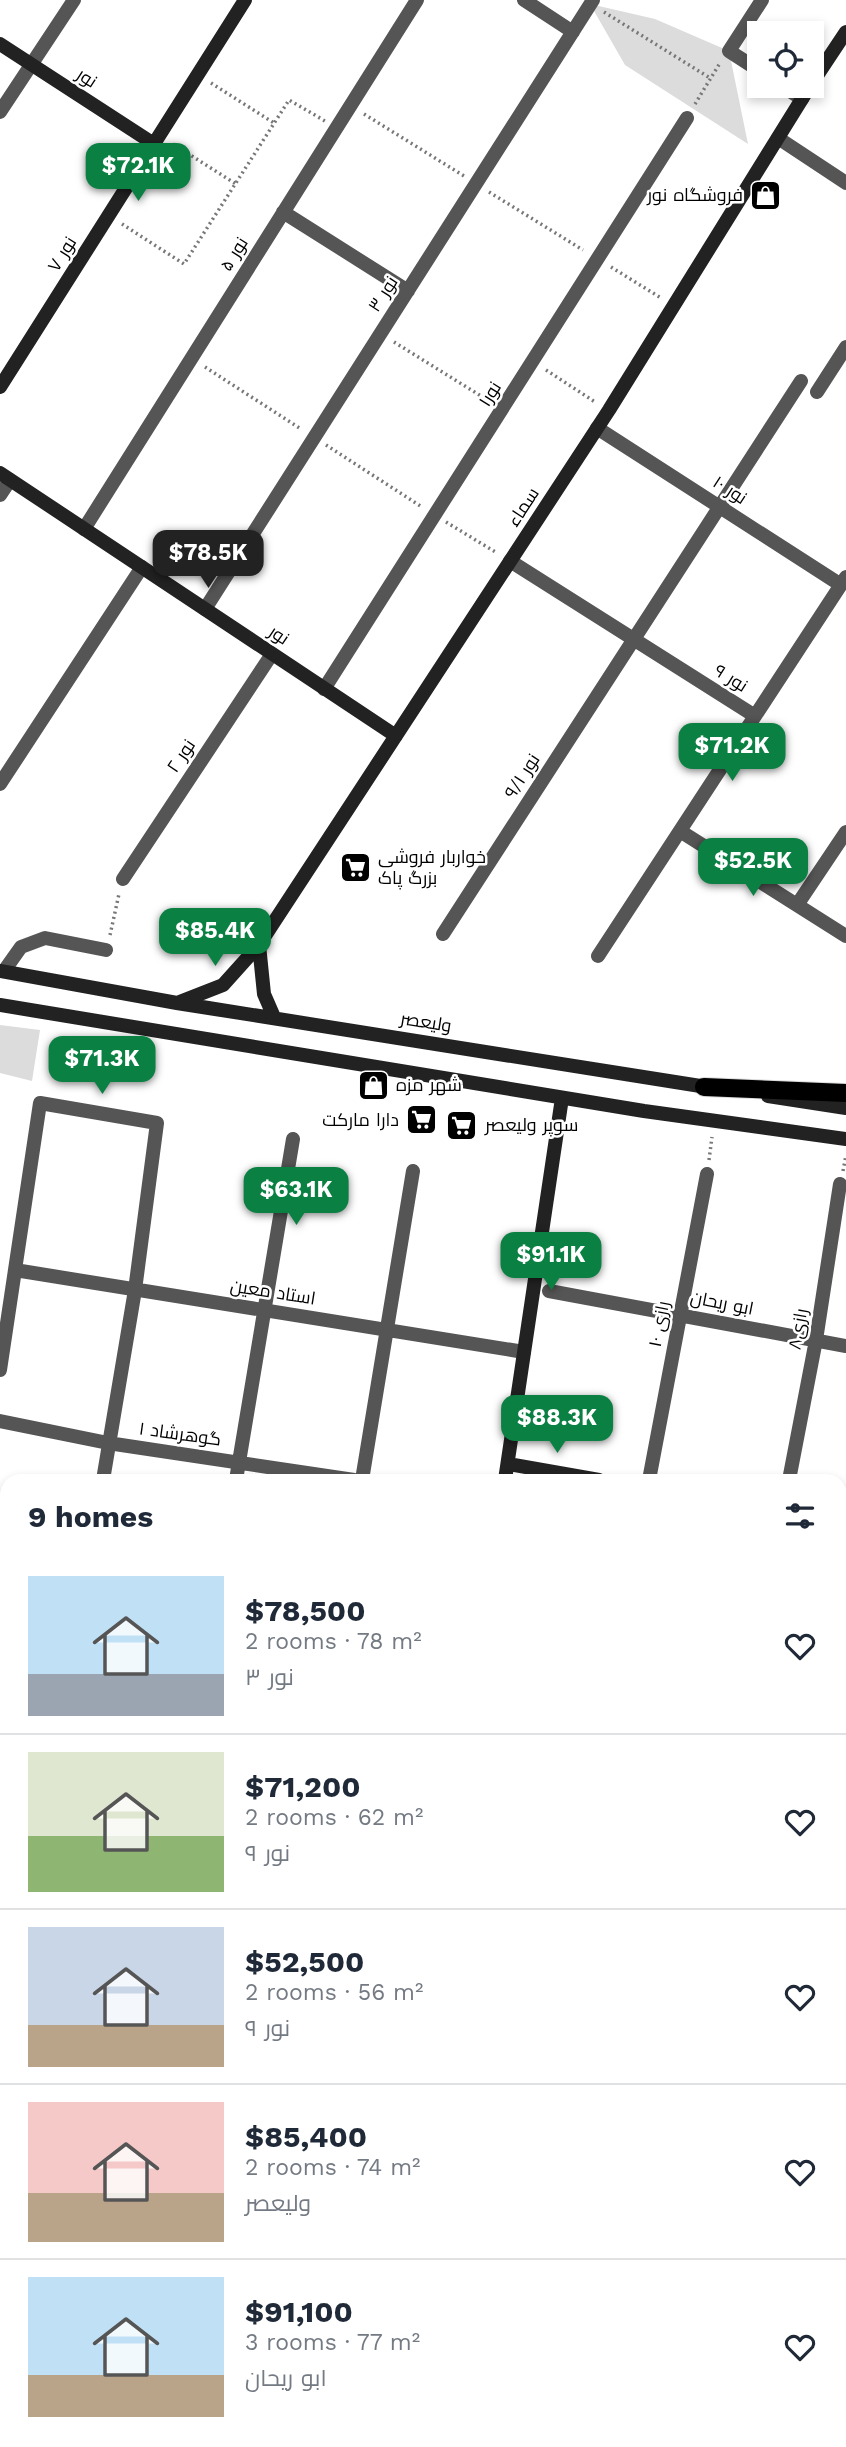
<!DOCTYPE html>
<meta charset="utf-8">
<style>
body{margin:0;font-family:"Work Sans",Cairo,sans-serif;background:#f6f6f7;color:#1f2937;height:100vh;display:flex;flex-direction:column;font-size:26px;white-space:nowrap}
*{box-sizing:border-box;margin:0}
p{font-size:23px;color:#747a83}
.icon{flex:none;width:38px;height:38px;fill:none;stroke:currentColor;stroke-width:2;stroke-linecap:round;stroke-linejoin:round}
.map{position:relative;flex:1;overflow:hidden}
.side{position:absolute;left:0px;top:1474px;width:847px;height:975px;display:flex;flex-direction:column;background:#fff;border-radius:21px 21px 0 0;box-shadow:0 4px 10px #0003}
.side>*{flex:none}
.tools{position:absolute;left:747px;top:21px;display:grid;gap:14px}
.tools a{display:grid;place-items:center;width:77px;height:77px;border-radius:0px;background:#fff;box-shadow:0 4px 10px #0003;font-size:35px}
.price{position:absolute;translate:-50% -60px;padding:0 16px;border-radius:14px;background:#0b8043;color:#fff;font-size:23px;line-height:46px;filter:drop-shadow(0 2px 4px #0008)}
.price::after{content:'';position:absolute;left:50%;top:42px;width:21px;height:16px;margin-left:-10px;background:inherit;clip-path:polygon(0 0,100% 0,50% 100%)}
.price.current{background:#222;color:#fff}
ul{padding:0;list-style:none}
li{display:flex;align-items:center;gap:21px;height:175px;padding:0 28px}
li+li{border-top:2px solid #e0e1e3}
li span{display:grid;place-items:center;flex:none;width:196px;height:140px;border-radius:0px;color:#555}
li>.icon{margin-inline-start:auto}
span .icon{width:84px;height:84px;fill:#fffc;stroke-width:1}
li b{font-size:30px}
h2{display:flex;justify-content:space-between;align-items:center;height:84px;padding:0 28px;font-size:30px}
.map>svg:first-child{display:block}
.green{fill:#dcdcdc}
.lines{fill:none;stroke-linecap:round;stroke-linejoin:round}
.primary-casing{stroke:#dbdbdb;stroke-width:20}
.path{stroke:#777;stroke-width:3.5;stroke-dasharray:2 3.5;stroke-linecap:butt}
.street{stroke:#555;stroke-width:14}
.secondary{stroke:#222;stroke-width:14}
.primary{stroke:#000;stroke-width:18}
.labels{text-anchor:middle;stroke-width:5;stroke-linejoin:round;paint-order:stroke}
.street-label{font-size:18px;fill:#000;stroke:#fff}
.poi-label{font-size:18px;fill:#000;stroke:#fff;text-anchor:start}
</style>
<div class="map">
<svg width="846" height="2447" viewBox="0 0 846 2447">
<rect width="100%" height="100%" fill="#fff"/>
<!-- green -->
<path class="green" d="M590,4l65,15 74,32 19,93 -123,-79z
M0,1025l40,5 -8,51 -32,-8z"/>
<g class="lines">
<defs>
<path id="primary" d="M704,1087l142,6"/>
</defs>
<!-- primary casing -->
<use href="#primary" class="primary-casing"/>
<!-- path -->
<path class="path" d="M604,12l106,66
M211,83l63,40
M695,104l25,-41
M364,114l100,62
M173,144l63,40
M489,192l94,58
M122,224l62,40 105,-164 36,21
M611,267l50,31
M394,342l95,59
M205,367l96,62
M546,370l49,32
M326,445l96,62
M446,522l51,31
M110,935l9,-41
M709,1160l3,-23
M843,1171l3,-16
M0,1638l7,2
M0,2039h7"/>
<!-- street -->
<path class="street" d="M524,0l49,32
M760,71l-31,-20 33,-51
M782,86l20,13
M0,112l74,-112
M778,138l68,45
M283,212l125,79
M817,392l29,-45
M597,428l244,157
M0,495l10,-15
M84,529l333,-529
M510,561l245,155
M205,609l388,-609
M324,689l363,-571
M0,784l142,-217
M680,831l166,105
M123,879l149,-225
M797,905l49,-73
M443,934l358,-553
M598,956l248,-379
M4,971l17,-24 24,-9 61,12
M15,1270l509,82
M549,1291l297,55
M0,1370l40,-267 117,20 -22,167 -32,190
M0,1421l108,22 246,37
M236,1480l57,-341
M362,1480l51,-309
M649,1480l58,-306
M789,1480l27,-140 24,-156
M840,1665l6,1
M840,1712l6,-31
M840,1784l6,1
M0,1877l7,-74
M840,1886l6,-31
M0,2169l7,1
M48,2447l1,-6
M170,2447l1,-6
M297,2447l1,-6
M576,2447l1,-6
M711,2447l1,-6
M731,2447l1,-6"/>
<!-- secondary -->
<path class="secondary" d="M0,44l154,100
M812,83l34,-51
M0,387l245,-387
M0,473l396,263
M259,945l5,49 10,23
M0,971l177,32 536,85
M177,1003l46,-18 36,-40 350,-535 201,-324
M0,1005l644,106 202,28
M768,1096l78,12
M508,1464l91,16
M505,1480l57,-382
M840,1525l6,2
M0,1609l7,1
M840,2391l6,1
M412,2447v-6"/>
<!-- primary -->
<use href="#primary" class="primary"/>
</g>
<!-- icons -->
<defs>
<symbol id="shop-square" viewBox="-11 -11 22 22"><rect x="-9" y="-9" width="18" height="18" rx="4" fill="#000" stroke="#fff"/><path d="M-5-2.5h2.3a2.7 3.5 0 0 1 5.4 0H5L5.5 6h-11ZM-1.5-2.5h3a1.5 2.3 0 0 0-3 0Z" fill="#fff"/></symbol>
<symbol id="supermarket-square" viewBox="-11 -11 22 22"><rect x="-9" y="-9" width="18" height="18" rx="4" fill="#000" stroke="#fff"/><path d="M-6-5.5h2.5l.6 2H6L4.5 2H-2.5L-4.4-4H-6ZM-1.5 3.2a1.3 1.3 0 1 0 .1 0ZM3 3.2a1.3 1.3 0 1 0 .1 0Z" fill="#fff"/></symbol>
</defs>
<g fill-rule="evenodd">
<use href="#shop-square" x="748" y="178" width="35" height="35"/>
<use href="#supermarket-square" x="338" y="850" width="35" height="35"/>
<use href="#shop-square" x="356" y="1068" width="35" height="35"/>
<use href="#supermarket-square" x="404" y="1102" width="35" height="35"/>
<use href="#supermarket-square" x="444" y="1108" width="35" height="35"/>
</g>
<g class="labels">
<!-- street labels -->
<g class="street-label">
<text transform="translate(87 78) rotate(33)" y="6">نور</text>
<text transform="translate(62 254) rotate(-58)" y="6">نور ۷</text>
<text transform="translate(234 254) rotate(-58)" y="6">نور ۵</text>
<text transform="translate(383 294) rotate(-57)" y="6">نور ۳</text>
<text transform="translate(490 394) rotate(-58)" y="6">نور۱</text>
<text transform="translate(730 490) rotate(33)" y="6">نور ۱۰</text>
<text transform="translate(523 507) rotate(-57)" y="6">سماء</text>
<text transform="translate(279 635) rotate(34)" y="6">نور</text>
<text transform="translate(731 678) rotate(32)" y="6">نور ۹</text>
<text transform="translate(181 756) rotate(-56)" y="6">نور ۲</text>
<text transform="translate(522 776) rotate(-57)" y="6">نور ۹/۱</text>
<text transform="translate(426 1022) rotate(9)" y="6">ولیعصر</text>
<text transform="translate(273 1292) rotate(9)" y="6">استاد معین</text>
<text transform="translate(722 1303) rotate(11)" y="6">ابو ریحان</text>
<text transform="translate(659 1324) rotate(-79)" y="6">رازی ۱۰</text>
<text transform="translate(798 1329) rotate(-80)" y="6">رازی۸</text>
<text transform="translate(180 1434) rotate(8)" y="6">گوهرشاد ۱</text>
</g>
<!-- poi labels -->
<g class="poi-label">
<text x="743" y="201" text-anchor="end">فروشگاه نور</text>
<text x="378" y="863">خواربار فروشی<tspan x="378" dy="21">بزرگ پاک</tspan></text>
<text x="396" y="1091">شهر مزه</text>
<text x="399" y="1126" text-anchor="end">دارا مارکت</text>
<text x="485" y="1131">سوپر ولیعصر</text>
</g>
</g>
</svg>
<div class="tools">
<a><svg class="icon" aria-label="locate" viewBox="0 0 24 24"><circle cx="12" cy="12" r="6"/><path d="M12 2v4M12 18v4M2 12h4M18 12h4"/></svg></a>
</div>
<b class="price" style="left:138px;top:203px">$72.1K</b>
<b class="price current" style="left:208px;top:590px">$78.5K</b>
<b class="price" style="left:732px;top:783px">$71.2K</b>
<b class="price" style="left:753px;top:898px">$52.5K</b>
<b class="price" style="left:215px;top:968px">$85.4K</b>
<b class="price" style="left:102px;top:1096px">$71.3K</b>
<b class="price" style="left:296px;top:1227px">$63.1K</b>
<b class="price" style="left:551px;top:1292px">$91.1K</b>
<b class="price" style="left:557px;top:1455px">$88.3K</b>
<section class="side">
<h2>9 homes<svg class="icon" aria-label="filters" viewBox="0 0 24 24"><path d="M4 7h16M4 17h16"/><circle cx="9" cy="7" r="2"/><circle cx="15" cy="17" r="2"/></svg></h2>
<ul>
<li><span style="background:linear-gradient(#bfe0f5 70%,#9aa5b1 0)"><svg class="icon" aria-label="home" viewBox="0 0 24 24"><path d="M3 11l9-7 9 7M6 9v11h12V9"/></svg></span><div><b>$78,500</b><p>2 rooms · 78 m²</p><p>نور ۳</p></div><svg class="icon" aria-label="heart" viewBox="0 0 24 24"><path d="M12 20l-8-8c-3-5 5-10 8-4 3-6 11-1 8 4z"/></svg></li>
<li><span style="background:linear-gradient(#dfe7d0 60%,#8fb573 0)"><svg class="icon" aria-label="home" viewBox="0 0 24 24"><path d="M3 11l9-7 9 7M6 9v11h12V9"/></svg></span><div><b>$71,200</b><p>2 rooms · 62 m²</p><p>نور ۹</p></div><svg class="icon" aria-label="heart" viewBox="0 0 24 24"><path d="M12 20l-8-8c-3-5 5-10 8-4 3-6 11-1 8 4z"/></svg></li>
<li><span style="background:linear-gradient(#c9d6e8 70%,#b9a48a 0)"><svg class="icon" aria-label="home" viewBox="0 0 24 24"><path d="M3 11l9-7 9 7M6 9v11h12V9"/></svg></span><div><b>$52,500</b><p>2 rooms · 56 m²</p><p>نور ۹</p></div><svg class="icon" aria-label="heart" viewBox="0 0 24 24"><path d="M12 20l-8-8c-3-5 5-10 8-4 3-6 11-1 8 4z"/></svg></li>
<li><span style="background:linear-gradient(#f6c9c9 65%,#b9a48a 0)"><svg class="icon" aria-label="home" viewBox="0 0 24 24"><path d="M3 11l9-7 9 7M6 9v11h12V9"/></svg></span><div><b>$85,400</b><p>2 rooms · 74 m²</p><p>ولیعصر</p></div><svg class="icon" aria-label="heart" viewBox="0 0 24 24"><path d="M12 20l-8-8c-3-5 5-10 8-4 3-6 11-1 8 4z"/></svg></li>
<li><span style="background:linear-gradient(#bfe0f5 70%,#b9a48a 0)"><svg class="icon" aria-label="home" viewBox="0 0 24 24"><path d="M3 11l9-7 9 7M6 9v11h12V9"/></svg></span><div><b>$91,100</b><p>3 rooms · 77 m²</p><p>ابو ریحان</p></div><svg class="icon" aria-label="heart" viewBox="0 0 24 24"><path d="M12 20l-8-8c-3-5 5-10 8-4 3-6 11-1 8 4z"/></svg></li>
</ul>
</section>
</div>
